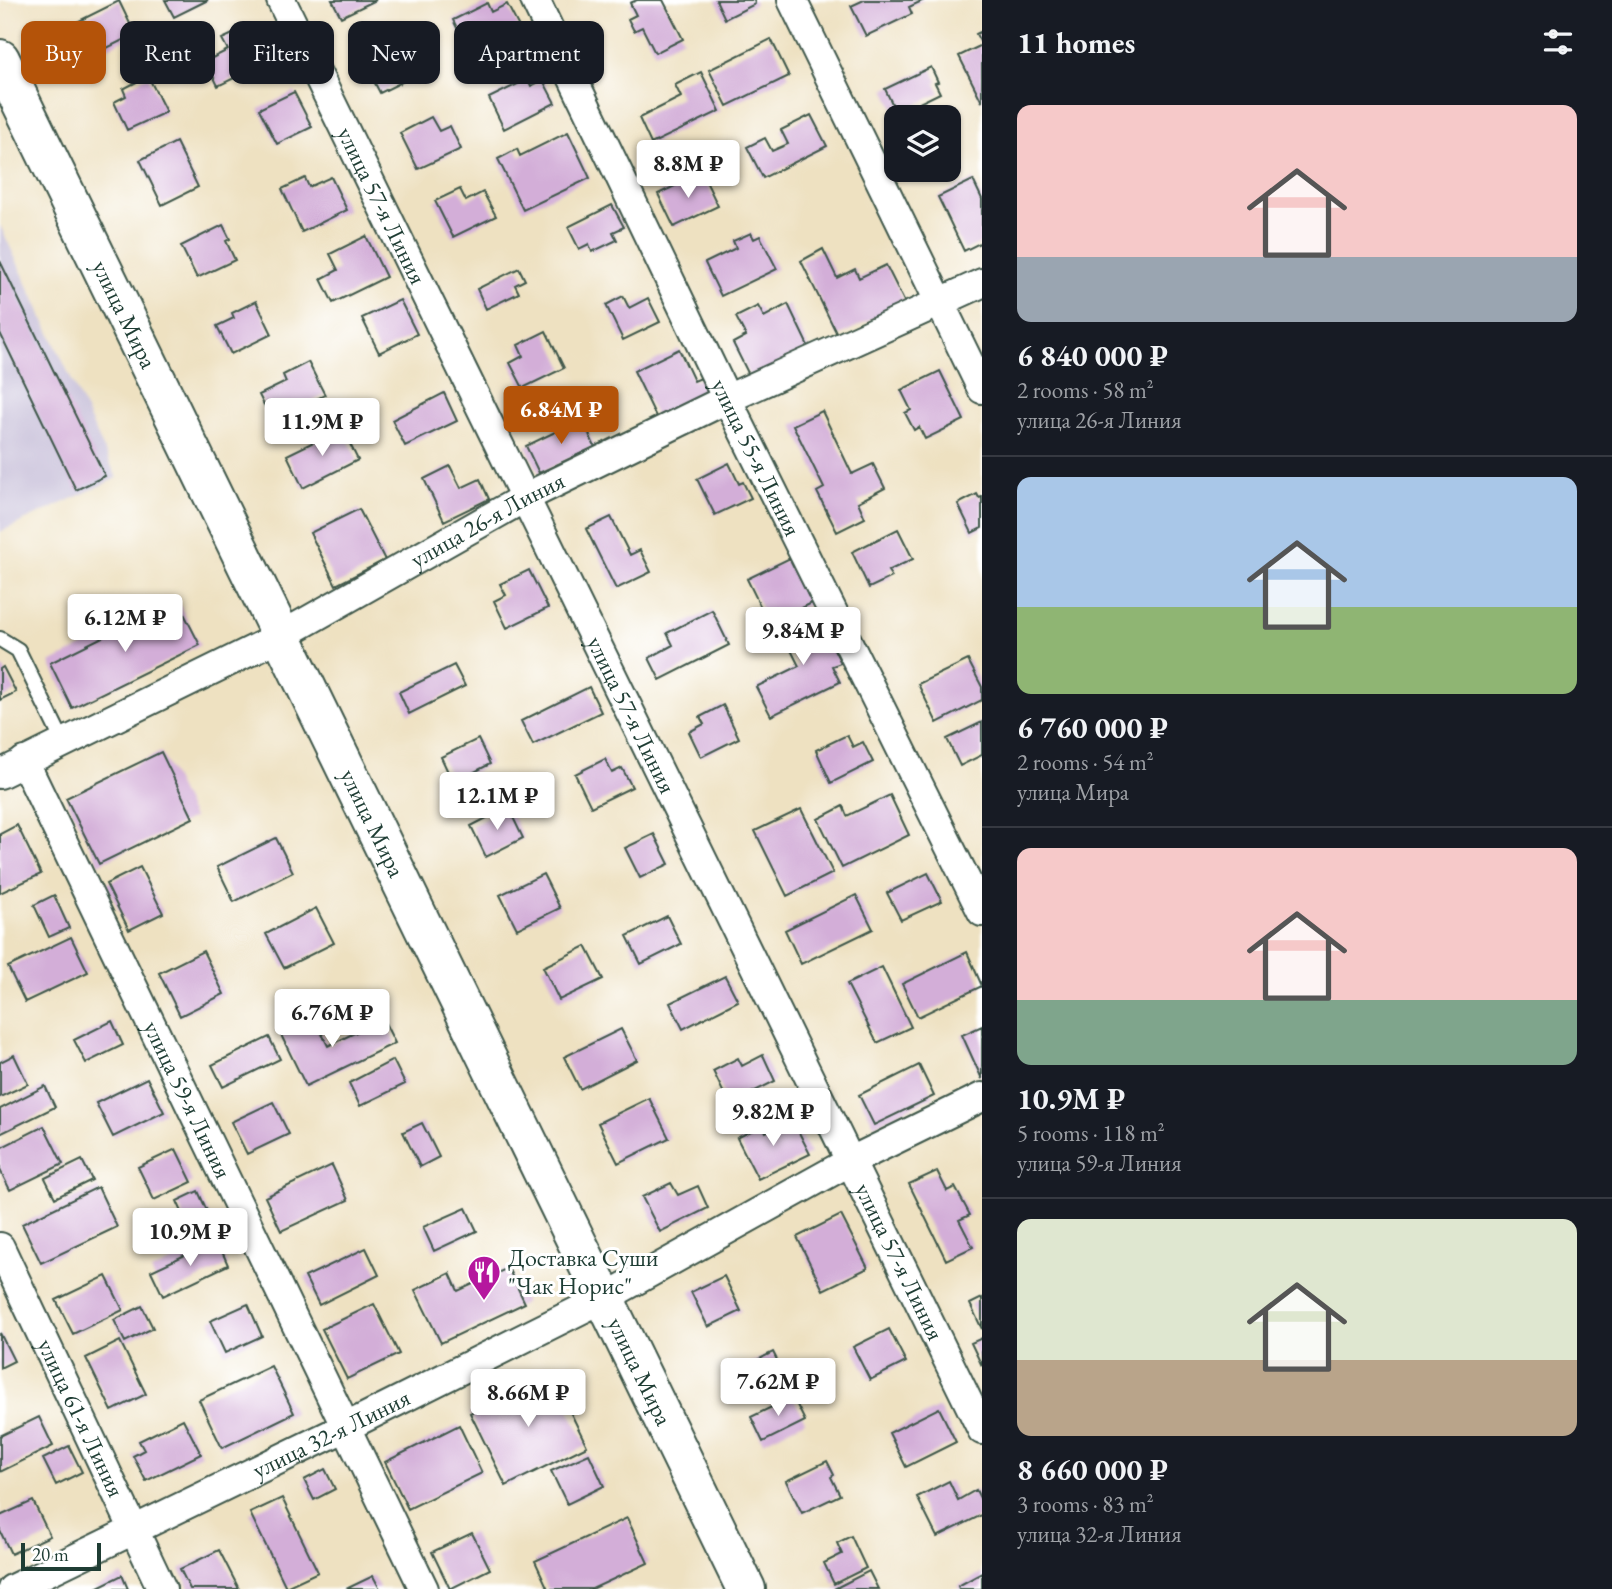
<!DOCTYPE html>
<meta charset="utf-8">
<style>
body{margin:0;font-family:"EB Garamond",serif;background:#20242c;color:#f1f3f6;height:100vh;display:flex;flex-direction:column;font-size:26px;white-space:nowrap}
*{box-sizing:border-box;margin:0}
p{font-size:23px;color:#9ea1a6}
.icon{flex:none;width:38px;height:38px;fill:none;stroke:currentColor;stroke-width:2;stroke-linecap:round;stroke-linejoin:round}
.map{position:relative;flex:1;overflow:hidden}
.side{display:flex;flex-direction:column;background:#171b24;width:630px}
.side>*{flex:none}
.banner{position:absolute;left:21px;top:21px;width:665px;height:63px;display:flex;gap:14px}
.buttons{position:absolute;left:884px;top:105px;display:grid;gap:14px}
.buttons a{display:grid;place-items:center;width:77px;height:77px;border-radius:14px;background:#171b24;box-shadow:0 2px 5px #0004;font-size:35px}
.scale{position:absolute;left:21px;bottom:18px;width:80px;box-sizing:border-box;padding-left:7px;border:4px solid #1f3d34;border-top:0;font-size:19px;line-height:24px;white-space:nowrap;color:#1f3d34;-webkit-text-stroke:5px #fff;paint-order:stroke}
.price{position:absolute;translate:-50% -60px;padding:0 16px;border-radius:7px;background:#fff;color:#222;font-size:23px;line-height:46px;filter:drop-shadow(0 2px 4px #0008)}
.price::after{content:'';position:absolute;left:50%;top:42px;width:21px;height:16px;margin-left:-10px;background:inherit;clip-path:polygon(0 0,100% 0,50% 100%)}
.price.selected{background:#b45309;color:#fff}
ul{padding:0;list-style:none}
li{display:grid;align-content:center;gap:14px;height:371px;padding:0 35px}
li+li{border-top:2px solid #363941}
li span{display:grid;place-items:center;height:217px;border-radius:14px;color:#555}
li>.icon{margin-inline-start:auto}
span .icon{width:126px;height:126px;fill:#fffc;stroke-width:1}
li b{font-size:30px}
h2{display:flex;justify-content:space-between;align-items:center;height:84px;padding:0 35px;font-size:30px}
.pill{padding:0 24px;border-radius:14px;background:#171b24;box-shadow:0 2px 5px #0004;font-size:24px;line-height:63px}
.pill.selected{background:#b45309;color:#fff}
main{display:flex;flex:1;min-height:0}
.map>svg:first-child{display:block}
.industrial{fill:#c7c0d9}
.building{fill:#d3aed8}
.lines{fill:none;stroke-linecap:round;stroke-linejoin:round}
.service-casing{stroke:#3e5649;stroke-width:18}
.minor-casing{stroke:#3e5649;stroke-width:32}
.secondary-casing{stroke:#3e5649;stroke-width:42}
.service{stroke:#fff;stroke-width:14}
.minor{stroke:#fff;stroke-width:28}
.secondary{stroke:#fff;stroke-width:38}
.labels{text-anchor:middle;stroke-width:6;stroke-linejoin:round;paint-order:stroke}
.street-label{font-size:24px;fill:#1f3d34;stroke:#fff}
.poi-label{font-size:24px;fill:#1f3d34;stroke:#fff;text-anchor:start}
</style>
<main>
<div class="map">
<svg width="982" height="1589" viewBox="0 0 982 1589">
<rect width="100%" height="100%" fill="#fff"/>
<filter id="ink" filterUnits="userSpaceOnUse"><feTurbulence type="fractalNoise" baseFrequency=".0143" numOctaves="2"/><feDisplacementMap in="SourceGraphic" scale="14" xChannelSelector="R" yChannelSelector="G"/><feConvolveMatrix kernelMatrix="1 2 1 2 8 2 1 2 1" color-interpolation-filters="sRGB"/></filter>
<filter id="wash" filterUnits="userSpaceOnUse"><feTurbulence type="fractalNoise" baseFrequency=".00686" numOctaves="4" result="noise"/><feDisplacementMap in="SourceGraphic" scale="28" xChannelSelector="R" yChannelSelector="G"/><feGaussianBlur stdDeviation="1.57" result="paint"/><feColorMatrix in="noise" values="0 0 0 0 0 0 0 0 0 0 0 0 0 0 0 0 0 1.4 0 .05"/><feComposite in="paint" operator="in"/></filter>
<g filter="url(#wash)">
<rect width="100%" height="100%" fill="#eee1c1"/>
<!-- industrial -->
<path class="industrial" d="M0,225l117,253 -117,54z"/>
<g id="blocks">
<!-- building -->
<path class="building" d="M165,0h43l-34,17z
M332,0h44l-35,17z
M637,0h26l20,39 -28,14 -13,-26 -8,4 -6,-12 8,-4 -6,-12z
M716,0h38l1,4 -30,15z
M864,0h60l-15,7 3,7 -46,22 -15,-30z
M119,1l16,33 -44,22 -16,-33z
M487,3l4,9 16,-8 12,23 -50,25 -16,-32z
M248,27l5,10 12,-6 12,26 -59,29 -12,-25 22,-11 -6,-11z
M982,31v71l-23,-46 23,-11 -6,-11z
M771,39l18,37 -62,30 -18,-36z
M408,43l14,29 -42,21 -15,-29z
M931,67l7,15 -3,1 5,10 -43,21 -12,-25z
M701,72l19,39 -69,33 -12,-26 42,-21 -6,-12z
M148,76l18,36 -39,18 -13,-28 12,-6 -3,-7z
M528,79l3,7 12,-6 12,23 -51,26 -15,-31z
M294,92l18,35 -35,17 -18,-35z
M811,115l16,31 -64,32 -16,-31 18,-9 7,13 16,-7 -7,-14z
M431,117l8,14 11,-5 11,23 -43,20 -18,-36z
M568,132l22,46 -67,32 -25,-51 19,-10 3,7z
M176,142l22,45 -36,18 -22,-45z
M702,173l16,33 -44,21 -16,-33z
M331,177l16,33 -45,22 -20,-43 23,-11 4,9z
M973,180l9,19v43l-18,9 -26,-54z
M460,189l6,12 17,-9 13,24 -43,21 -18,-36z
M612,205l12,22 -11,5 4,8 -25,12 -3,-8 -10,5 -11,-22z
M223,225l7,14 -4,2 9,19 -38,18 -16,-32z
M751,233l3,6 6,-3 17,33 -56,27 -16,-33 31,-15 -3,-7z
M366,236l20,41 -53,26 -12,-24 17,-9 -8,-16z
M823,249l14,29 18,-9 4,9 27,-13 19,38 -67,33 -37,-75z
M0,261l105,215 -29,14 -76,-157z
M519,268l6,12 -10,5 4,8 -33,16 -9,-20z
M623,296l6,12 19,-10 12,24 -37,18 -17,-35z
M400,300l17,34 -38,19 -17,-35z
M256,301l16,33 -41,20 -14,-28 17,-8 -2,-5z
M788,304l22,46 -59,29 -18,-36 13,-7 -10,-19 22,-11 6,11z
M546,331l18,37 -41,20 -13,-25 13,-7 -5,-11z
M679,349l15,32 7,-3 10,20 -52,25 -25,-52z
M308,362l17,33 -53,26 -13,-26 27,-13 -3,-7z
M940,371l24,49 -39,19 -6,-12 -5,3 -9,-17 6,-3 -10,-20z
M444,393l13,28 -52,25 -13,-26z
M822,411l30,63 21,-10 12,24 -27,14 7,16 -28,14 -20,-40 7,-4 -31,-63z
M582,419l13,28 -56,26 -13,-27z
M342,428l16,32 -55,28 -16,-33z
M729,463l10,21 4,-2 8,16 -36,17 -18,-36z
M450,466l11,22 19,-9 9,20 -45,22 -20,-42z
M977,494l2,4 3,-1v31l-10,5 -14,-29z
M359,509l26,51 -49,25 -26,-52z
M611,517l19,38 10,-5 11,22 -35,17 -30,-60z
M898,529l15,30 -25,12 4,6 -23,11 -17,-36z
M790,558l22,45 -43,21 -22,-45z
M529,570l19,38 -41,20 -13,-27 12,-6 -6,-11z
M177,600l23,45 -128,63 -22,-45z
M712,610l17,35 -69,35 -11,-22 24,-13 -6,-12z
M816,613l25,50 -9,3 8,16 -69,34 -15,-29 43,-21 -18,-36z
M968,660l14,27v13l-45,23 -19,-39z
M454,665l11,21 -56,28 -10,-22z
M3,667l13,25 -16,8v-31z
M589,687l12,25 -68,33 -12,-24z
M723,705l16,33 -38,19 -12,-25 15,-8 -4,-7z
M982,722v33l-22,11 -13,-27z
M847,735l6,12 10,-5 10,20 -42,21 -15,-33z
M478,739l12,25 -37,19 -12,-26z
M161,752l32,66 -94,46 -33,-66z
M605,759l7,14 10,-5 10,19 -41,20 -16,-33z
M890,795l19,40 -67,33 -24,-49 25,-13 4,10z
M508,807l15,31 -37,19 -15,-31z
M801,809l32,64 -46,23 -32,-65z
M17,825l24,49 -41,19v-59z
M654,834l15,30 -29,14 -15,-30z
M276,838l17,34 -59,30 -17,-35z
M140,867l23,46 -34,17 -23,-46z
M928,873l14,28 -41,19 -14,-27z
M543,874l17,34 -43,21 -17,-34z
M54,895l15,33 -20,9 -15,-32z
M856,895l17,34 -72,35 -16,-34z
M316,908l18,35 -50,25 -18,-34z
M667,916l14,28 -40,20 -14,-28z
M71,937l17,35 -63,30 -17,-35z
M586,946l17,33 -44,21 -16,-33z
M203,951l21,43 -44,22 -21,-43z
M967,952l15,34 -64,31 -16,-33z
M882,967l29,60 -34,16 -30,-59z
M725,976l13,25 -55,28 -13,-26z
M314,1018l14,28 55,-27 12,24 -89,43 -25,-51z
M112,1021l11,24 -37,18 -12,-23z
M982,1026v53l-20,-44z
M621,1029l16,31 -57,29 -16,-32z
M269,1037l11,22 -57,28 -11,-22z
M14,1055l14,29 -28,13v-35z
M763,1055l12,26 -46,23 -16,-33 25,-13 4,8z
M393,1060l12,24 -45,22 -11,-23z
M919,1065l15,31 -60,29 -15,-30z
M147,1078l17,34 -51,25 -17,-34z
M45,1086l10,21 -55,27v-25z
M649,1098l20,40 -51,25 -20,-40z
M273,1102l16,32 -42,20 -16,-32z
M792,1119l18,35 -52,25 -21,-41 26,-13 3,7z
M422,1123l17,34 -19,10 -17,-35z
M44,1126l19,38 -53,26 -10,-20v-22z
M176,1149l16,33 -38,18 -16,-33z
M82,1160l10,20 -37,18 -10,-20z
M332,1165l16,35 -67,31 -16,-34z
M937,1171l10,20 8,-4 15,28 -11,5 14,27 -27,13 -37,-76z
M671,1183l7,12 20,-9 10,22 -48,24 -18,-35z
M98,1187l19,40 -76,36 -19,-39z
M198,1191l15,33 -21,10 -15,-33z
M466,1208l11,23 -43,20 -11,-24z
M841,1215l27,53 -45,22 -26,-53z
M217,1240l11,25 -65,31 -12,-25z
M366,1248l13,27 -60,30 -14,-28z
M508,1268l17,35 -84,40 -26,-53 35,-17 8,18z
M106,1276l17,34 -50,24 -17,-34z
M724,1276l17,35 -33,16 -17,-35z
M982,1298v31l-12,-25z
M248,1304l14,32 -37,17 -15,-32z
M374,1304l25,50 -52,25 -25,-50z
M142,1306l11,22 -28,14 -11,-22z
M889,1329l17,33 -36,18 -17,-33z
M0,1333l14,28 -14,7z
M982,1338v28l-11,-23z
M120,1341l26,53 -34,17 -26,-53z
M773,1352l12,24 -41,21 -12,-24z
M271,1366l23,47 -72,35 -23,-48z
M551,1373l36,73 -81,40 -36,-73z
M791,1393l14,28 -42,21 -12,-25 27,-13 -2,-4z
M939,1408l17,34 -50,25 -17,-34z
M39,1417l14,29 -53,26v-36z
M183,1419l18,35 -55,27 -13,-25 11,-6 -5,-9z
M459,1425l23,48 -74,36 -23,-47z
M69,1446l13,26 -26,13 -13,-26z
M589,1454l15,32 -37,18 -16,-33z
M827,1461l7,14 -3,2 9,18 -38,18 -16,-32z
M325,1469l10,20 -21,11 -10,-20z
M949,1481l9,19 18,-10 6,12v13l-45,22 -20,-40z
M282,1498l36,74 -32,15 -36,-74z
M33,1501l17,35 -39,18 -11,-23v-15z
M627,1518l21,45 -56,26h-44l-13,-28z
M472,1533l18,36 -40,20 -18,-37z
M851,1536l15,32 -32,16 -10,-21 18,-9 -5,-11z
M219,1550l20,39h-49l-10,-20z
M869,1571l9,18h-44z
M982,1573v16h-23l-1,-3z
M122,1575l6,14h-34z
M373,1576l7,13h-34z"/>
</g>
</g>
<g filter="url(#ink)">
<use href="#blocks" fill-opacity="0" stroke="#3e5649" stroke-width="2"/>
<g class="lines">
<defs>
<path id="service" d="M0,639l18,11 45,92"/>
<g id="minor">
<path id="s1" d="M281,0l701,1430"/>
<path id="s2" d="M535,0l192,399 255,513"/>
<path d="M792,0l190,389"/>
<path id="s3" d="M24,761l400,828"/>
<path id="s4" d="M0,774l281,-138 245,-139 201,-98 255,-116"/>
<path id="s5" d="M0,1247l162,342"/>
<path id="s6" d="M12,1589l334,-162 260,-130 243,-135 133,-65"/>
</g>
<g id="secondary">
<path id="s7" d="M0,59l746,1530"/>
</g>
</defs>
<!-- service casing -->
<use href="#service" class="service-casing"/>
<!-- minor casing -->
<use href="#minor" class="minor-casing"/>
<!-- secondary casing -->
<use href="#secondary" class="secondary-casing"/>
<!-- service -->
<use href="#service" class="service"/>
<!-- minor -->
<use href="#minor" class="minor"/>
<!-- secondary -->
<use href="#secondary" class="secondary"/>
</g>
</g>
<!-- icons -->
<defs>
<symbol id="restaurant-pin" viewBox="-11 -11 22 30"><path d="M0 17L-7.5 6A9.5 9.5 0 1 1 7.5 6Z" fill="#b5179e" stroke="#fff"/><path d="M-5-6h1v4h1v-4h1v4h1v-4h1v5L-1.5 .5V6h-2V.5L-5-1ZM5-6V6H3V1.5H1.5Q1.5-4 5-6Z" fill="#fff"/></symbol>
</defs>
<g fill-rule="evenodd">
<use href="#restaurant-pin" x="465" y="1253" width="38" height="52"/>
</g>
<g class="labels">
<!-- street labels -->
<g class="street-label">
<text dy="8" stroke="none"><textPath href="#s1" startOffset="229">улица 57-я Линия</textPath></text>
<text dy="8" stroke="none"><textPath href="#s7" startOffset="284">улица Мира</textPath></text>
<text dy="8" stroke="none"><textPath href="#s2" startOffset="508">улица 55-я Линия</textPath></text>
<text dy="8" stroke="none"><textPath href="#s4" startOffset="550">улица 26-я Линия</textPath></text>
<text dy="8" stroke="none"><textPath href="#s1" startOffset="796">улица 57-я Линия</textPath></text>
<text dy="8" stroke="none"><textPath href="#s7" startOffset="850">улица Мира</textPath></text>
<text dy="8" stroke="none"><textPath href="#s3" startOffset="376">улица 59-я Линия</textPath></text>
<text dy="8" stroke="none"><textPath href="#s1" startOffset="1405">улица 57-я Линия</textPath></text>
<text dy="8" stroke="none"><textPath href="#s7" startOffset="1460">улица Мира</textPath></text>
<text dy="8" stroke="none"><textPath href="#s5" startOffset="189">улица 61-я Линия</textPath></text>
<text dy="8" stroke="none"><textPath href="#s6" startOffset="355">улица 32-я Линия</textPath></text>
</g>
<!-- poi labels -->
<g class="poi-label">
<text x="508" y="1266">Доставка Суши<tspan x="508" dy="28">"Чак Норис"</tspan></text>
</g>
</g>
</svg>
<div class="buttons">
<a><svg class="icon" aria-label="layers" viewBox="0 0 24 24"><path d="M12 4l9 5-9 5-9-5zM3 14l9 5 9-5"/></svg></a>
</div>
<div class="scale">20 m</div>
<b class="price" style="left:688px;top:200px">8.8M ₽</b>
<b class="price selected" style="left:561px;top:446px">6.84M ₽</b>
<b class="price" style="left:322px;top:458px">11.9M ₽</b>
<b class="price" style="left:125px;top:654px">6.12M ₽</b>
<b class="price" style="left:803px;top:667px">9.84M ₽</b>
<b class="price" style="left:497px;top:832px">12.1M ₽</b>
<b class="price" style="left:332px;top:1049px">6.76M ₽</b>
<b class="price" style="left:773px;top:1148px">9.82M ₽</b>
<b class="price" style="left:190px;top:1268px">10.9M ₽</b>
<b class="price" style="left:778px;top:1418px">7.62M ₽</b>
<b class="price" style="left:528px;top:1429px">8.66M ₽</b>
<div class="banner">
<a class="pill selected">Buy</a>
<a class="pill">Rent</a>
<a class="pill">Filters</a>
<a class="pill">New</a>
<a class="pill">Apartment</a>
</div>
</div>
<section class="side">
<h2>11 homes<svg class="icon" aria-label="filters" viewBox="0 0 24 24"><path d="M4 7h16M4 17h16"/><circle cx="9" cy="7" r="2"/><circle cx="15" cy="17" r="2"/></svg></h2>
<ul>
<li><span style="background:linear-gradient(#f6c9c9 70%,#9aa5b1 0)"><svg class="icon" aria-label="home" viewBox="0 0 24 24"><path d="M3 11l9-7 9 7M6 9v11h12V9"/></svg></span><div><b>6 840 000 ₽</b><p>2 rooms · 58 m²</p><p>улица 26-я Линия</p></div></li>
<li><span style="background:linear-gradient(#a9c7e8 60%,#8fb573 0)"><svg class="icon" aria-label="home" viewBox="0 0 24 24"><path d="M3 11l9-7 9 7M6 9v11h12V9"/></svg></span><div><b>6 760 000 ₽</b><p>2 rooms · 54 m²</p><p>улица Мира</p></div></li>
<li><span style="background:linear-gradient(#f6c9c9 70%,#7fa58c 0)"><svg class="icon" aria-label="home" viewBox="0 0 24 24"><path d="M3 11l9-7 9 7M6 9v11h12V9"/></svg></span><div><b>10.9M ₽</b><p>5 rooms · 118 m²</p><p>улица 59-я Линия</p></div></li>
<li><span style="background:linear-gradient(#dfe7d0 65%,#b9a48a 0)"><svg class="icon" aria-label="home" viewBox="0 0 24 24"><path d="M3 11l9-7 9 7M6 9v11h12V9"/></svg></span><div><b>8 660 000 ₽</b><p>3 rooms · 83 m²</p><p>улица 32-я Линия</p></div></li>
</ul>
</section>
</main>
